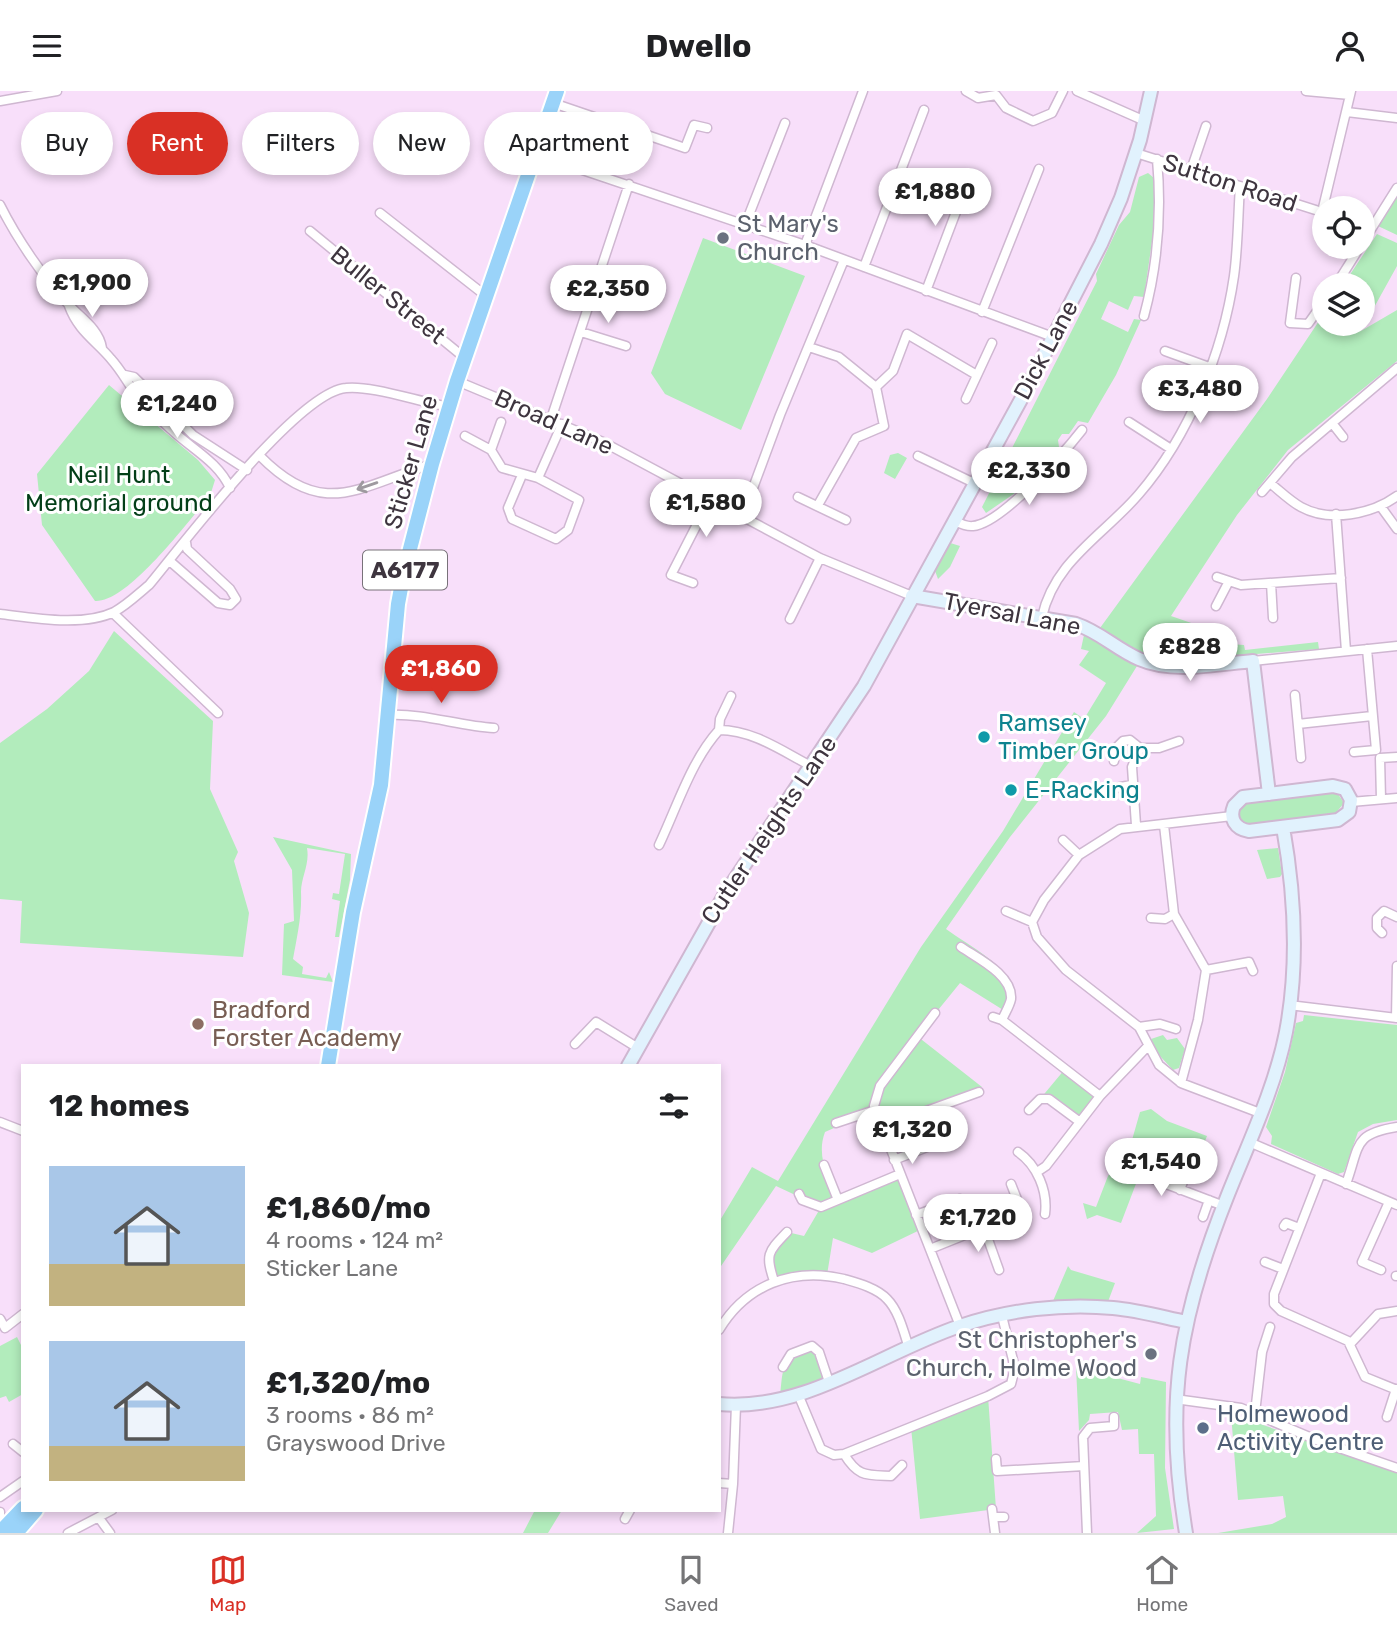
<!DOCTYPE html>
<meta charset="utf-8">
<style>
body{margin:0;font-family:Rubik,sans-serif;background:#f6f6f6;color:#202124;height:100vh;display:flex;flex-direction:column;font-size:26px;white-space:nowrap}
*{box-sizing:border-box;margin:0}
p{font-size:23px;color:#757577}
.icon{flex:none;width:38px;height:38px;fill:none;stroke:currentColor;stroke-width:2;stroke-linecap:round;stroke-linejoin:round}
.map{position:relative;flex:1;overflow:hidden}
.drawer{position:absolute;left:21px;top:973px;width:700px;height:448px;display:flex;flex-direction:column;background:#fff;border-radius:0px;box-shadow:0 4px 10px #0003}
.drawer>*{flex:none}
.hud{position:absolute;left:21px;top:21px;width:700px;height:63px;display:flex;gap:14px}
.controls{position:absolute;left:1312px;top:105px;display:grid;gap:14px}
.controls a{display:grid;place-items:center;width:63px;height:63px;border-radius:50%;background:#fff;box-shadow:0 4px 10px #0003;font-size:35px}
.price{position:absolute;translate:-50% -60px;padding:0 16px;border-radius:24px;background:#fff;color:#222;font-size:23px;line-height:46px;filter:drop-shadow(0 2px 4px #0008)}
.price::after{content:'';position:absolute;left:50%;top:42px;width:21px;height:16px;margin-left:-10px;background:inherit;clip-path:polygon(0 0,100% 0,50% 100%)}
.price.active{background:#d93025;color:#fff}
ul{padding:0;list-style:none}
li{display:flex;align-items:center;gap:21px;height:175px;padding:0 28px}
li span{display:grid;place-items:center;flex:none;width:196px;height:140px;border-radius:0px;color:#555}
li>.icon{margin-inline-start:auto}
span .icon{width:84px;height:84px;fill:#fffc;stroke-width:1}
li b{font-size:30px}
h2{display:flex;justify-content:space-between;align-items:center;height:84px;padding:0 28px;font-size:30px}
.tag{padding:0 24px;border-radius:32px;background:#fff;box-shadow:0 4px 10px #0003;font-size:24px;line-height:63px}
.tag.active{background:#d93025;color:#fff}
header{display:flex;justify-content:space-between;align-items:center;height:91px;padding:0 28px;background:#fff;font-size:32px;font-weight:700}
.tab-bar{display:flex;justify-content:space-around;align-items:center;height:98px;border-top:2px solid #e0e0e0;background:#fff;font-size:19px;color:#757577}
.tab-bar a{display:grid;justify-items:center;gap:4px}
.tab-bar .active{color:#d93025}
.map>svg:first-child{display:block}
.green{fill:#b2ecbc}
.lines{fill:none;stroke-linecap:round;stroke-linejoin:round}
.street-casing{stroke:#cfb7d1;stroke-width:11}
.secondary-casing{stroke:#cfb7d1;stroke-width:16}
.highway-casing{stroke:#fff;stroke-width:18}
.street{stroke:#fff;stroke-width:8}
.secondary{stroke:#e1f2fd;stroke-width:12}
.highway{stroke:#9ad3f9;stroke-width:14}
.oneway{stroke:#9e9a9f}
.worship-dot{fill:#6b7280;stroke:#fff;stroke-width:2.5}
.culture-dot{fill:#0f9aa8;stroke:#fff;stroke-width:2.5}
.education-dot{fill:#8d6e63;stroke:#fff;stroke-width:2.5}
.service-dot{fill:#5c6f8a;stroke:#fff;stroke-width:2.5}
.labels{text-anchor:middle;stroke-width:6;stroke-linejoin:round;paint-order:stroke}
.shield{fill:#fff;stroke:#787279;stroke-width:2}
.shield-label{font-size:23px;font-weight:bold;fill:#3e353f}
.street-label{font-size:24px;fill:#3e353f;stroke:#fff}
.worship-label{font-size:24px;fill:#5b616d;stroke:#fff;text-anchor:start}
.park-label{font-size:24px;fill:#033f18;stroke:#fff}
.culture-label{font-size:24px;fill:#0d838f;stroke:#fff;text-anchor:start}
.education-label{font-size:24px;fill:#785e54;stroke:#fff;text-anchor:start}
.service-label{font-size:24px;fill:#4e5e75;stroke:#fff;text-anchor:start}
</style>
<header><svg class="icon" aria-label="menu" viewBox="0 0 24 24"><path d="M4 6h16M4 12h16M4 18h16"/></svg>Dwello<svg class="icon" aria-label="person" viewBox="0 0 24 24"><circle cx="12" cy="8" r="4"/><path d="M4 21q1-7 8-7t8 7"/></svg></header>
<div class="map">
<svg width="1397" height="1442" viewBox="0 0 1397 1442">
<rect width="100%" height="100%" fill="#f8dffa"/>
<!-- green -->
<path class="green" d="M1148,82l6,5 1,43 -11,76 -10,-1 -6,14 -19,-9 -8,18 27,13 6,-13 7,1 -25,55 -28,48 -10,-2 -9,13h-7l-4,6 2,14 -36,33 -38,26 -4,-6 115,-226 -1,-7 23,-49 11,-13 9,-35z
M1397,105v39l-19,-9z
M1377,143l20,9v23l-36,65 36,-21v51l-109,89 -51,65 -66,101 58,20v8l15,1 1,5 73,-8 1,7 -139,11 -44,-9 -36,-23 167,-229 58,-87v12h38v-39h-20z
M703,147l102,38 -64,154 -76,-36 -14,-21z
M109,294l89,75 17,20 -5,16c-22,25 -82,107 -115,105l-53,-76 -5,-51z
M898,362l9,5 -12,21 -11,-6 6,-18z
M947,451l13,4 -10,21 -12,12 -4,-11z
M114,540l99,90 -3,68 28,63 -4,9 15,52 -6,44 -223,-14 2,-42 -22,-2v-156l47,-34 42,-38z
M1084,544l13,5 40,26 -31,50 -96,121 -64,92c28,21 85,46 62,84l-48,-30 -43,53 65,51 -100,40 -7,-17 -50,22c-9,24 3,45 13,68l62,-26 22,55 -50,24 -39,-15 -6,37 -53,6 -6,-19 19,-30 17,4 17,-29 -45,-21 -57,83v-47l33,-55 26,14 143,-234 82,-116 71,-119 10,7 22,-36 -27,-18 10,-14 -8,-2z
M1336,700l8,12 -9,11 -88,12 -10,-8v-9l7,-7z
M273,746l78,17 -1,26 -11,57h-4l5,-36 -8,-2 1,-6 6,1 6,-40 -38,-6c3,16 -6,29 -6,44 1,23 -4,45 -8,67l10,8 -1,7 24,4 3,-6 4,10 -51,-7 2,-51 10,-3 -2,-51z
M1278,757l4,26 -2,3 -13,2 -10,-29z
M1304,924l93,10v95l-24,4 -15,8 -14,40 -6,2 -67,-30 1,-8 -6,-9 19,-55 11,-49 7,-2z
M1163,944l4,5 10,-2 8,11 -6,19 -6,2 -14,-15 -8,-16z
M1065,978l35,27 -20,26 -31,-23h-9z
M1151,1018l16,12 40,15 -19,48 -46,-16 -21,55 -24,-8 -10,4 -4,-16 13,4 12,-31 22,-29 10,-35z
M1068,1175l3,4 44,13 -9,24 -56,1z
M17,1246l6,12v45l-14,8 -3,-6 -6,2v-52z
M812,1255l7,6 10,30 -49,15c3,-30 1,-39 32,-51z
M1076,1276l64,17 1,-7 25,5 -1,86 9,61 -37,4 19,-17 -2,-62h-15l-1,-25 -16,1 -4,-18 -28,2 -1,6 -10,11z
M988,1305l8,113 -76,10 -9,-92z
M1231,1323l166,57v62h-179l54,-9 14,-7 -3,-21 -45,4z
M535,1419h27l-14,23h-25z"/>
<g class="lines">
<defs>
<path id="street" d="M966,0l12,7 18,-3 10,13 27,13 19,-8 11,-22
M1077,0l68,30
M1306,0l44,4
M0,10l57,-10
M553,12l132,45 9,-23 13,3
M1347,21l50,6
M1136,62l189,60
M535,63l270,91 248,92
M1191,79l15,-44
M0,114c17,34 43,72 69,100 12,13 30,24 33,43
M1322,121l29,-121
M380,122l106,83
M745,134l40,-102
M310,140l156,128
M805,154l58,-154
M864,176l60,-157
M1296,187l-6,45 18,1 17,-24
M1336,194l61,-97
M926,200l44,-116
M69,215c9,25 27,35 42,53 10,11 16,23 25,35 11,14 25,26 38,38 20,18 45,31 56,56
M982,221l57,-143
M1144,225c14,-52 18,-103 13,-157
M581,241l45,14
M809,256l30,10 37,30 8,39 -28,12 -38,67
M1165,260l44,16
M125,284l9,2 59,58 54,35
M457,290l146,61 217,116 92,38
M876,296l17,-16 14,-37 68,40
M966,308l26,-56
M551,328l78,-235
M1129,331l42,27
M1332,332l11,14
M465,345l26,14 11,18 36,10 41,22 -11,30 -12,9 -44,-20 -4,-11 14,-33
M491,359l10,-28
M260,365c64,65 99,30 172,8
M918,365l56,27
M538,387l24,-54
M1270,392c10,8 20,18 31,24 29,16 71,7 96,-11
M1262,401l30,-35 105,-89
M798,406l48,23
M1381,416l16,22
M1336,423l10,137
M743,424l37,-100 64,-155
M953,429c6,3 13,7 20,6 28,-2 91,-73 109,-96
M167,472h5l46,40 12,2 6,-6 -6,-10 -43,-40 -1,-7
M1217,486l24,8 100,-7
M693,492l-22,-8 39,-76
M1271,492l2,35
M1216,515l12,-23
M113,522l105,100
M0,523c33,4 83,13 114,-2 13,-7 24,-18 35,-27 35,-42 149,-193 197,-197 26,-3 76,15 105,19
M1042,526c12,-56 62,-82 97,-123 50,-58 84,-142 95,-218 4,-29 4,-60 6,-90
M790,528l30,-61
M1253,570l144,-15
M1295,604l6,63
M388,624c37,-2 70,11 106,13
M1298,633l74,-8
M719,639l1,-11 11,-23
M1354,661l22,-2 -9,-101
M1114,670l2,-13 7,-7 7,-1 10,8
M1067,698l29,3 35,-7
M1381,708l-1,-41 17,-1
M1351,711l46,-4
M1232,725l-112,13 -41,26 -35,45 -12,22 5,15 29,33 73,57 20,38 22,18 79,30
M1136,734l-4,-58 8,-19h19l20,-7
M1164,734l10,89 32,56 -8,50 -17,63
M1063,749l16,15
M659,754c18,-38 32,-84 60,-115 34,0 63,21 92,36
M1006,820l26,11
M1151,827l14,1 9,-5
M1382,842l-5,-5v-10l7,-7 13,6
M961,856c16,11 52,28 50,52 -1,6 -6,14 -9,21
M1206,879l43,-8 4,9
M1289,914l108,13
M935,922l-55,73 -6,20 86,220
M993,926l9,3 98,76
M1396,927l1,-52
M1139,936l21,-3 16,5
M575,953l21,-22 42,26
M1029,1019l11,-11h9l31,23
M0,1031l23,9
M836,1032l39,-13
M882,1036l97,-35
M1249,1051l148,63
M1018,1061c19,13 30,39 27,62
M894,1069l46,-18
M1143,1072l-3,11 84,32
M824,1074l14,35
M1037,1081l9,-6 54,-70 47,-49
M1321,1082l-47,121v10l7,7 67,30 17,36 32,13
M1346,1093c14,-39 7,-50 51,-57
M1180,1099l4,-11
M799,1103l3,6 19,7 79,-33
M916,1124l44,-16
M1203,1126l6,-17
M1284,1135l2,-3 13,5
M984,1137l15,42
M930,1158l92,-37 -11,-28
M1265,1171l18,7
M1381,1179l-19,-8 27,-60
M1396,1185h1
M774,1190c-9,-27 -6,-29 13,-49
M0,1228l5,9 18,-14
M719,1239c27,-45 73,-63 125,-51 14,4 33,9 43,20 12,12 17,34 22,49
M1351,1252l27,-29 19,-3
M783,1276l8,-13 21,-8 7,6 10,30
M798,1303l23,55 13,6 10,-1 144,-58 23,-12 4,-16 -13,-52
M1175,1308l66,9 78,33 78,27
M1255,1322l7,-61 8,-25
M1387,1326l9,-28
M13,1353l10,8
M844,1363c14,23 22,21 47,22l11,-11
M996,1368l1,12 87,-5
M719,1392l14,1 3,-79
M0,1406l23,-16
M992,1418l3,24
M0,1421v10
M993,1426h11
M99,1427l11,15
M625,1428l5,-9
M68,1442l44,-23
M728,1442l5,-49
M1087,1442l-4,-96 7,-9 24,-2v-9"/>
<path id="secondary" d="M912,505l164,28c24,8 40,25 63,35 34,15 78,5 114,2l16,133
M1333,695l12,3 6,11 -2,12 -11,8 -89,11c-14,-2 -20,-13 -15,-25l9,-9z
M628,975l97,-172 139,-208 160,-292 77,-150 20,-46 19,-58 11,-49
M719,1313c86,8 163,-52 241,-78 48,-16 103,-23 153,-18 24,2 49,9 73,14
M1186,1442c-22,-130 -7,-215 41,-336 21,-53 48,-109 59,-165 13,-68 9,-137 -3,-205"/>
<path id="highway" d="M328,975l25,-154 28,-127 17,-181 6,-32 28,-108 25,-83 100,-290
M0,1441l23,-24
M16,1442l20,-23"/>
</defs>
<!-- street casing -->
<use href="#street" class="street-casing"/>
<!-- secondary casing -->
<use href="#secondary" class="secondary-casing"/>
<!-- highway casing -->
<use href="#highway" class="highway-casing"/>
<!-- street -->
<use href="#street" class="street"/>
<!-- secondary -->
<use href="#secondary" class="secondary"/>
<!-- highway -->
<use href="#highway" class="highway"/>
</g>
<!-- one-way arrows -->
<defs><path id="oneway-shaft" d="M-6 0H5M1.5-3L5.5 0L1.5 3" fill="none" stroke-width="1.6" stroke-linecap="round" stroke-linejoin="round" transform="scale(1.75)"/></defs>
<use class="oneway" href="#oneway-shaft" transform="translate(367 395) rotate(161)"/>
<!-- markers -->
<g class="worship-dot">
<circle cx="723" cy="147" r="7"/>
<circle cx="1151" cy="1263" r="7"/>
</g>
<g class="culture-dot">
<circle cx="984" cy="646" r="7"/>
<circle cx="1011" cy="699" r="7"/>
</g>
<circle class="education-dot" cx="198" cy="933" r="7"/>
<circle class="service-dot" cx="1203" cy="1337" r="7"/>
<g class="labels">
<!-- shield labels -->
<rect class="shield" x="363" y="459.5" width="84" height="39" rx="5"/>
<g class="shield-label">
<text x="405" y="487">A6177</text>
</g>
<!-- street labels -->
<g class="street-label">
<text transform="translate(1230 92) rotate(18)" y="8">Sutton Road</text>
<text transform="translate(388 204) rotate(39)" y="8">Buller Street</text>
<text transform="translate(1046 259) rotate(-62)" y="8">Dick Lane</text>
<text transform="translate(554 331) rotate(24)" y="8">Broad Lane</text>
<text transform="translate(411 371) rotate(-74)" y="8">Sticker Lane</text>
<text transform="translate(1012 523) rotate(11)" y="8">Tyersal Lane</text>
<text transform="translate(769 739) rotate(-56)" y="8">Cutler Heights Lane</text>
</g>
<!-- worship labels -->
<g class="worship-label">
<text x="737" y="141">St Mary's<tspan x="737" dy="28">Church</tspan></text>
<text x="1137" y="1257" text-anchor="end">St Christopher's<tspan x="1137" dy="28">Church, Holme Wood</tspan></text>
</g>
<!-- park labels -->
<g class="park-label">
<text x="119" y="392">Neil Hunt<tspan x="119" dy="28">Memorial ground</tspan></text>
</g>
<!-- culture labels -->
<g class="culture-label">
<text x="998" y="640">Ramsey<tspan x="998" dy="28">Timber Group</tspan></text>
<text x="1025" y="707">E-Racking</text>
</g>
<!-- education labels -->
<g class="education-label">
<text x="212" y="927">Bradford<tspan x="212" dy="28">Forster Academy</tspan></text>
</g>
<!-- service labels -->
<g class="service-label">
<text x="1217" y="1331">Holmewood<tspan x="1217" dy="28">Activity Centre</tspan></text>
</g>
</g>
</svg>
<div class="controls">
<a><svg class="icon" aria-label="locate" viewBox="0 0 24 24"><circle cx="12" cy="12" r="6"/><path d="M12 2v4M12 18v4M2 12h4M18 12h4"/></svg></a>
<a><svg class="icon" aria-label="layers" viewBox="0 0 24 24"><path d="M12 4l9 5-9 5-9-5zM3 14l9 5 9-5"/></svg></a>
</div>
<b class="price" style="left:935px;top:137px">£1,880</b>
<b class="price" style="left:92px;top:228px">£1,900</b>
<b class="price" style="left:608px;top:234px">£2,350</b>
<b class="price" style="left:1200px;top:334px">£3,480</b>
<b class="price" style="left:177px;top:349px">£1,240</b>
<b class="price" style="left:1029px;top:416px">£2,330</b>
<b class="price" style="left:706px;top:448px">£1,580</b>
<b class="price" style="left:1190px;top:592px">£828</b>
<b class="price active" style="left:441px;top:614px">£1,860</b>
<b class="price" style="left:912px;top:1075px">£1,320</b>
<b class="price" style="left:1161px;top:1107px">£1,540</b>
<b class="price" style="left:978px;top:1163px">£1,720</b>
<div class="hud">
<a class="tag">Buy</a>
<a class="tag active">Rent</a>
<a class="tag">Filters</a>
<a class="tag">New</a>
<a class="tag">Apartment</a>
</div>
<section class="drawer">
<h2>12 homes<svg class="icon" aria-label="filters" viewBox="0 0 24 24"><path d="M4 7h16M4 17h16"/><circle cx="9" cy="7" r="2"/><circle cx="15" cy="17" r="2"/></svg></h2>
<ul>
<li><span style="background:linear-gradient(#a9c7e8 70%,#c2b280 0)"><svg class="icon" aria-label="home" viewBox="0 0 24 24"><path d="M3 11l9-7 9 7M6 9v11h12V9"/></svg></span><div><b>£1,860/mo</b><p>4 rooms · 124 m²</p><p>Sticker Lane</p></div></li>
<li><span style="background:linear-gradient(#a9c7e8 75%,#c2b280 0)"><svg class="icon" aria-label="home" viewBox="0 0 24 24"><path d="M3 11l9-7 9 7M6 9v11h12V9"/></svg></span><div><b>£1,320/mo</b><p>3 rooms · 86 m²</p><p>Grayswood Drive</p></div></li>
</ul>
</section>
</div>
<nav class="tab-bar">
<a class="active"><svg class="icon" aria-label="map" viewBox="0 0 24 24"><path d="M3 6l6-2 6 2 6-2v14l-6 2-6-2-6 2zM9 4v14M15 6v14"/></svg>Map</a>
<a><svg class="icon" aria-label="saved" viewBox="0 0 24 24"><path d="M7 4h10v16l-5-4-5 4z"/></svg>Saved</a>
<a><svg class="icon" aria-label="home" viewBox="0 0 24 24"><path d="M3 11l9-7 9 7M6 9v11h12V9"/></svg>Home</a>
</nav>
